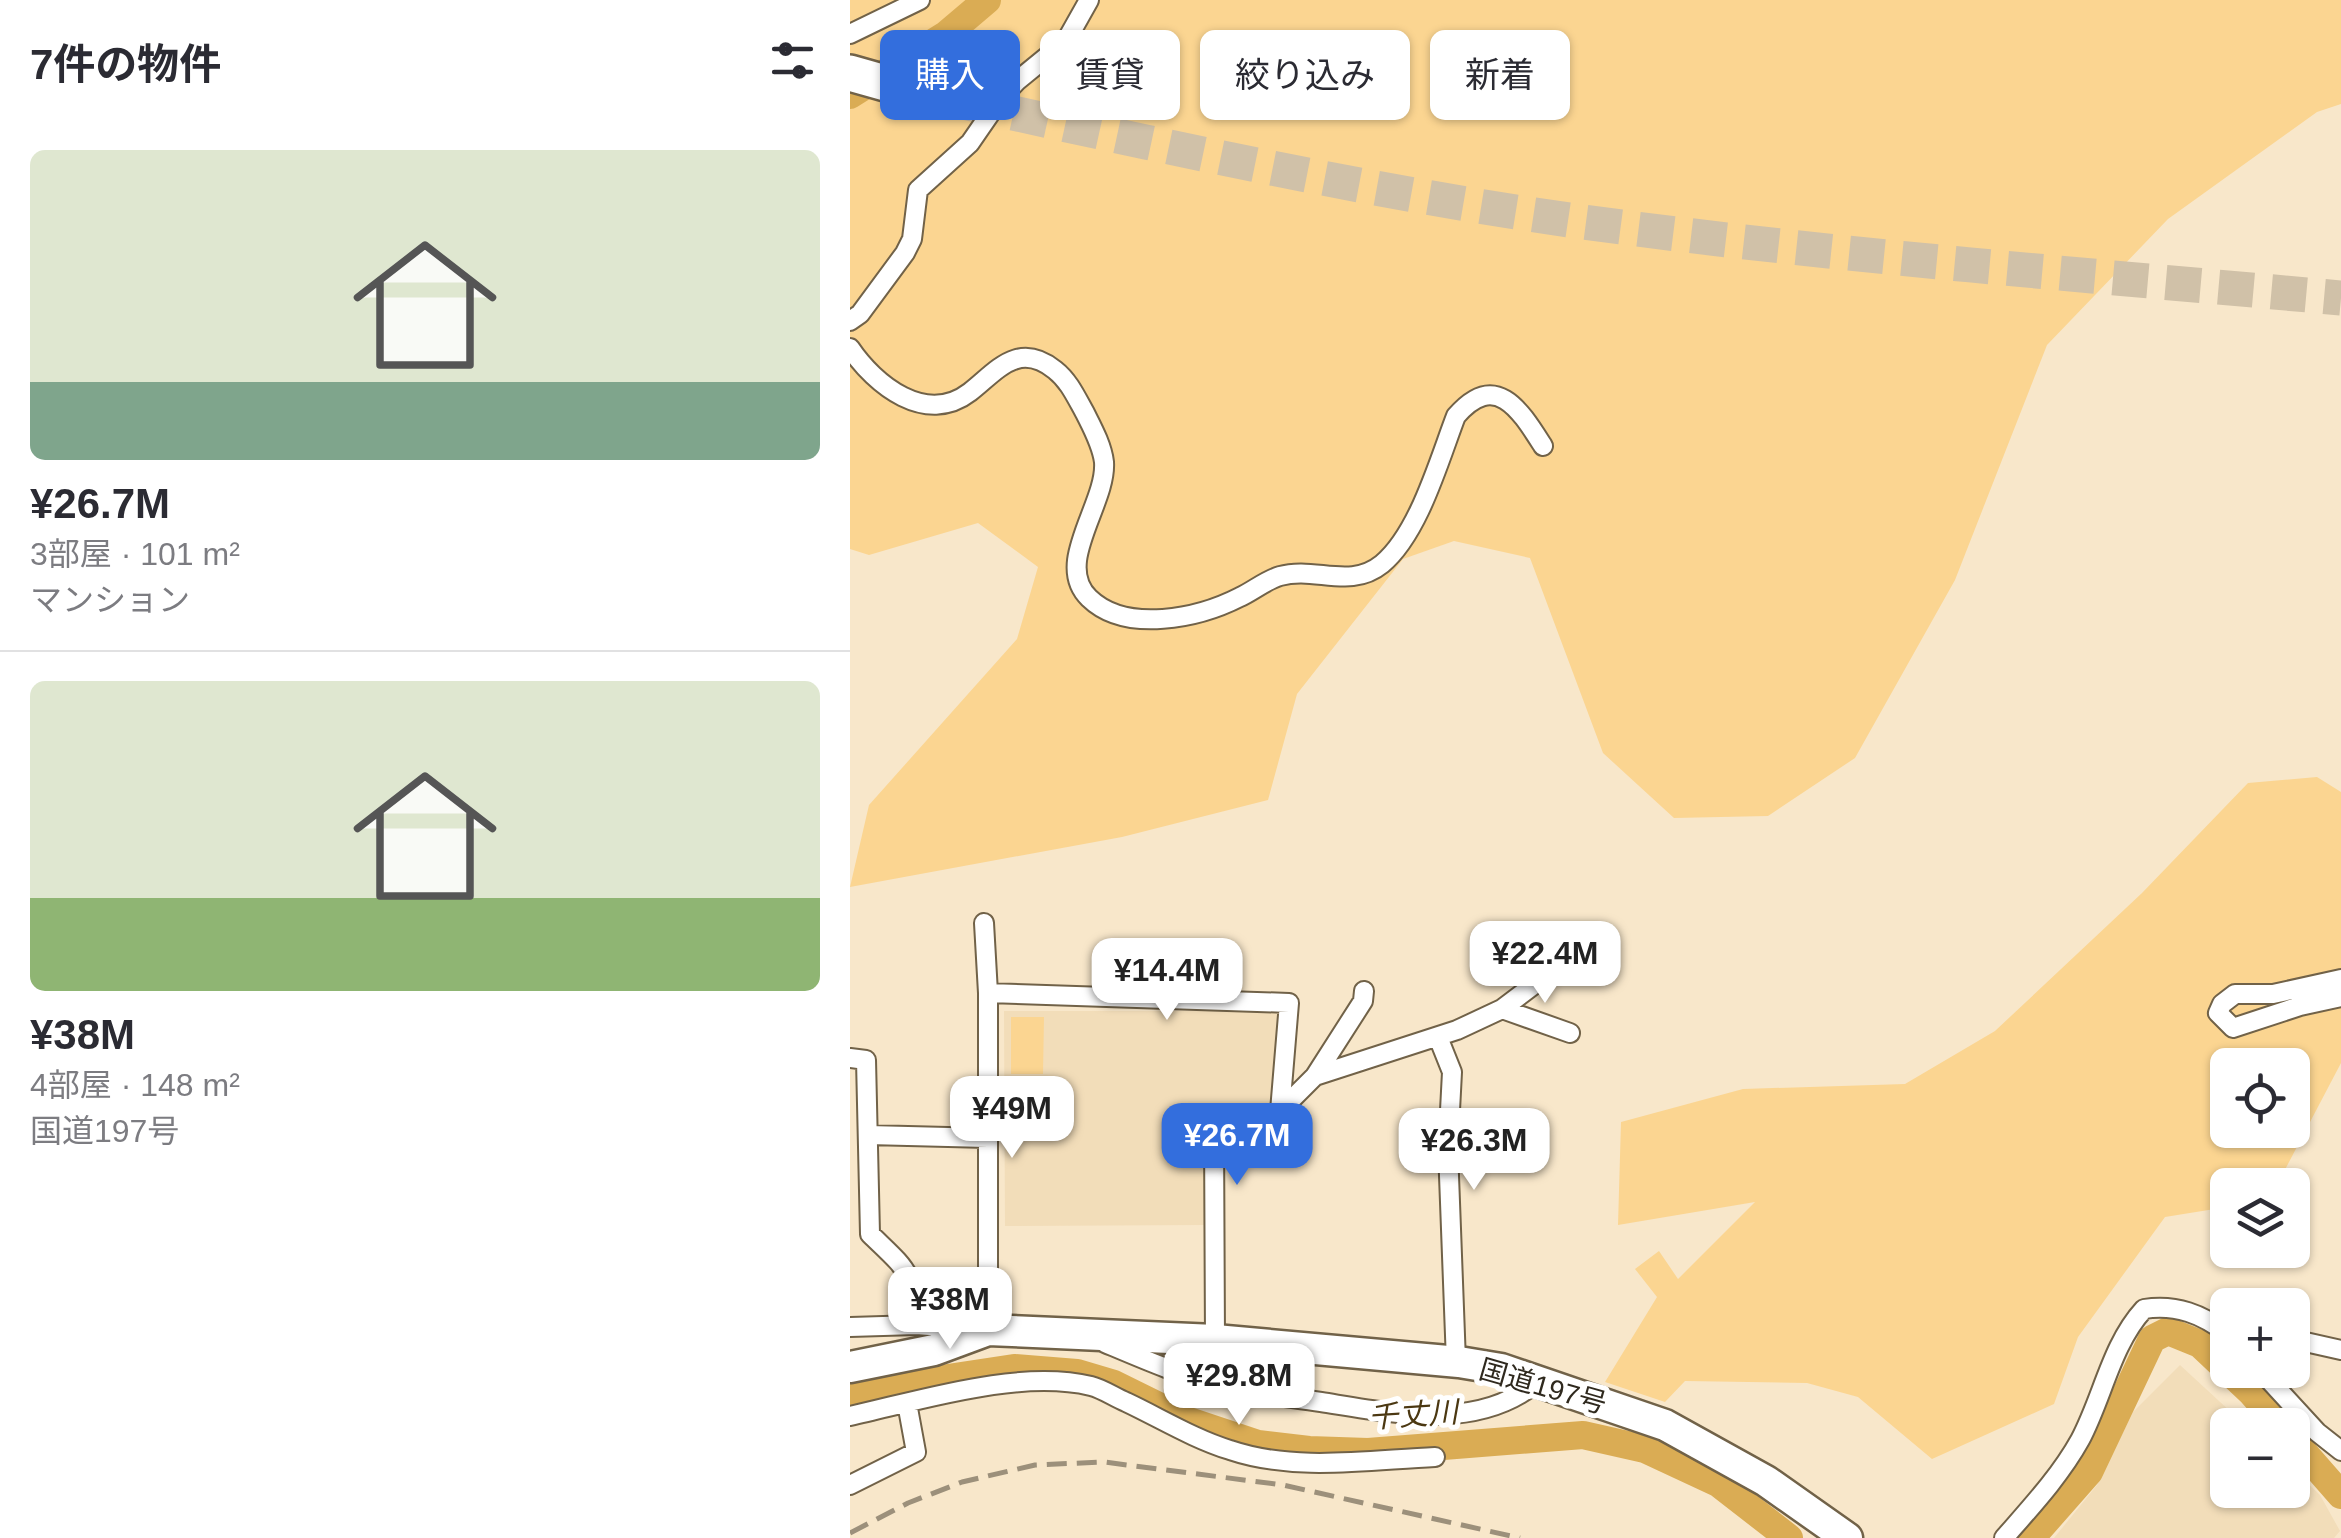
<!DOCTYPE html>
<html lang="ja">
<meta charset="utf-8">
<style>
body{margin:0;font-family:Helvetica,"Noto Sans JP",sans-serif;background:#f2f2f3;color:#2b2b33;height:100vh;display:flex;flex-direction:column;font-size:38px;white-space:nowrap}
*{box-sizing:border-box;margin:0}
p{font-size:32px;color:#7c7c81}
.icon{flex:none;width:55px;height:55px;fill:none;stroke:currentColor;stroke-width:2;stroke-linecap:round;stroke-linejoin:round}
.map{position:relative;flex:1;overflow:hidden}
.sheet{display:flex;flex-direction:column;background:#fff;width:850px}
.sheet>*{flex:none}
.banner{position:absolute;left:30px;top:30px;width:950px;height:90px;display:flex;gap:20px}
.fabs{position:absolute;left:1360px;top:1048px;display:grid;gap:20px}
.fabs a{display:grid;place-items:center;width:100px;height:100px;border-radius:15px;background:#fff;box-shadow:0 2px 8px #0004;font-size:50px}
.price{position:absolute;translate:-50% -85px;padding:0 22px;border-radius:20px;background:#fff;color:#222;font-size:32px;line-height:65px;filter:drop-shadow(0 2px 5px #0008)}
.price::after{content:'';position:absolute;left:50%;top:60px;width:30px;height:22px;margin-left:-15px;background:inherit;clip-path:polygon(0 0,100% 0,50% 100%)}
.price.active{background:#336edd;color:#fff}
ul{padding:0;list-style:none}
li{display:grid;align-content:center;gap:20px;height:530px;padding:0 30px}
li+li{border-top:2px solid #e1e1e2}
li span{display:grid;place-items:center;height:310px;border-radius:15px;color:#555}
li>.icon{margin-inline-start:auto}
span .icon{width:180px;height:180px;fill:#fffc;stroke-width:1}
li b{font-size:42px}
h2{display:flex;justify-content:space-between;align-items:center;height:120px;padding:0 30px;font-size:42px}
.chip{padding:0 35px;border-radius:15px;background:#fff;box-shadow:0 2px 8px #0004;font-size:35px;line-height:90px}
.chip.active{background:#336edd;color:#fff}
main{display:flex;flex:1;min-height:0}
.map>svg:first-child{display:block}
.built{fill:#f2ddb9}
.green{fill:#fbd591;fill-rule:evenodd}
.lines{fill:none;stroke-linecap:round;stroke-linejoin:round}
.river{stroke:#daac54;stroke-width:28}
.motorway-tunnel{stroke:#d0c1a8;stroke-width:35;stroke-dasharray:35 18;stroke-linecap:butt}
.minor-casing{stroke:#716248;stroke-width:22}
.trunk-casing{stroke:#716248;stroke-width:35}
.motorway-casing{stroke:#716248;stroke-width:40}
.minor{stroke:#fff;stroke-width:18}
.trunk{stroke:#fff;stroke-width:30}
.motorway{stroke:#fff;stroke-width:35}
.rail{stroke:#9c907b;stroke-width:5;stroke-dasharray:20 10;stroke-linecap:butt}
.labels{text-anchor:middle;stroke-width:10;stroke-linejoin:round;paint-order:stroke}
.street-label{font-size:28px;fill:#2f291e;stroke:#fff}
.water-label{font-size:30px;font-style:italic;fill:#4b3812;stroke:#fff}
</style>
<main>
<section class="sheet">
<h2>7件の物件<svg class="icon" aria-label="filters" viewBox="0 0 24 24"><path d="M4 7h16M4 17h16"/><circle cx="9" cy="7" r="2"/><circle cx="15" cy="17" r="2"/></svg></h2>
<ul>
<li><span style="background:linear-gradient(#dfe7d0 75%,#7fa58c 0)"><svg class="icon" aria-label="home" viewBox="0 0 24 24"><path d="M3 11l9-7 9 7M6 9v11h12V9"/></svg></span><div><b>¥26.7M</b><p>3部屋 · 101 m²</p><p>マンション</p></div></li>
<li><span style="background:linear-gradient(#dfe7d0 70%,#8fb573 0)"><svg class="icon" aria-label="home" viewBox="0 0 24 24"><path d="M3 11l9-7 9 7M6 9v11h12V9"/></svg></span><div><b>¥38M</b><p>4部屋 · 148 m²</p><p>国道197号</p></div></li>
</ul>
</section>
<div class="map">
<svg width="1491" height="1538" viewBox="0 0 1491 1538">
<rect width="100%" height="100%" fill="#f8e7ca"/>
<!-- built -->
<path class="built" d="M154,1011h276l-5,88 -12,13 -56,11 -3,102 -199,1z
M1330,1365l65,60h-17v65h64l1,-21 27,26 20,36 -6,7h-280l43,-53 36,-73z"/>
<!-- green -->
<path class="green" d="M0,0h1491v104l-24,8 -149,107 -121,126 -92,235 -100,178 -87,58 -94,2 -71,-65 -73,-195 -76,-17 -51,18 -106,135 -29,106 -146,37 -272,50 19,-82 148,-166 21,-72 -60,-44 -109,32 -19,-6z
M1467,777l24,15v271l-64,122h-49l-1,22 -62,10 -87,120 -24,67 -122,55 -74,-62 -51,-14 -122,-2 -20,21 -60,-20 52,-85 -22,-28 24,-18 19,28 77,-77 -137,23 3,-103 122,-33 162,-5 90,-53 147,-138 106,-110zM1378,1065h64v65h-64z
M161,1017h33l-1,57h-32z"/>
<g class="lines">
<!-- river -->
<path class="river" d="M0,95l97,-61 40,-34
M0,1393l164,-25 63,5 37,11 75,37 69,23 51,6 59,2 215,-17 62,14 73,34 71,55
M1442,1439l49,56
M1181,1538l58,-66 63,-133 16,-8 32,13 51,48 29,33"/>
<!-- motorway-tunnel -->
<path class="motorway-tunnel" d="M60,90c223,50 447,100 673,132 252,34 505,53 758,76"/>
<defs>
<path id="minor" d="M0,34l70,-34
M0,321l10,-7 45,-61 7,-14 6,-49 52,-47 31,-45 16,-17 49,-40 23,-41
M0,348c25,37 76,78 120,44 26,-20 48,-52 85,-22 14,11 21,27 30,43 7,14 17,32 19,49 3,42 -51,101 -15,136 37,36 110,20 151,-1 13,-6 26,-17 40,-21 35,-10 70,14 102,-12 37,-31 57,-104 74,-148 40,-46 64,-6 87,30
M1491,979l-68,15h-38l-13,10 -4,9 15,15 67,-22 41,-9
M138,993l301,10 -9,108
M652,1009l58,-44
M588,1037l14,35 -4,77 8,213
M0,1058l16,2 4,174c37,36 44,37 46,91
M465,1076l142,-46 45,-21 68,24
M18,1135l120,3
M0,1327l66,-2 72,5v-337l-4,-70
M1442,1339l49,11
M365,1340l-1,-210 60,-13 41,-41 48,-75 1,-10
M255,1343c38,16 77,33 117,43 32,8 66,11 99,16 70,11 157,30 216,-20
M1410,1370l57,62 24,19
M0,1416c72,-16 169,-47 241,-30 12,3 23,11 35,16 34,16 68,37 104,48 65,22 138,10 205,7
M0,1485l66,-33 -9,-49
M1154,1538c27,-31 56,-62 76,-98 23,-43 31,-95 64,-131 32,-5 58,5 84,25"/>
<path id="trunk" d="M0,1367l84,-17 54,-20 227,10 244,22 42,7 164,56 101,56 81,57"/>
<path id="motorway" d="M0,73l60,17"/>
</defs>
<!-- minor casing -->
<use href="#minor" class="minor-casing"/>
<!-- trunk casing -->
<use href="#trunk" class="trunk-casing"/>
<!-- motorway casing -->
<use href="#motorway" class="motorway-casing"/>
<!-- minor -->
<use href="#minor" class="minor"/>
<!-- trunk -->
<use href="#trunk" class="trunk"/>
<!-- motorway -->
<use href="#motorway" class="motorway"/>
<!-- rail -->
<path class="rail" d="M0,1533l58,-30 54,-21 73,-17 69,-3 179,23 237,53"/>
</g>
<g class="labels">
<!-- street labels -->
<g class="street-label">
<text transform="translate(693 1386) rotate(16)" y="10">国道197号</text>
</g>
<!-- water labels -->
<g class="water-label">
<text transform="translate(563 1415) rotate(-4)" y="10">千丈川</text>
</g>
</g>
</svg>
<div class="fabs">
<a><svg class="icon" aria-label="locate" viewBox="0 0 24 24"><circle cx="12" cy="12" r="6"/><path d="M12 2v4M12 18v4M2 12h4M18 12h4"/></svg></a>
<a><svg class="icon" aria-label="layers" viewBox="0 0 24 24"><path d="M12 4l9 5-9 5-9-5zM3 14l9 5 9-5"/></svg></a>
<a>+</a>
<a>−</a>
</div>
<b class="price" style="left:695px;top:1006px">¥22.4M</b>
<b class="price" style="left:317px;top:1023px">¥14.4M</b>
<b class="price" style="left:162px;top:1161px">¥49M</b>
<b class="price active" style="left:387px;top:1188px">¥26.7M</b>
<b class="price" style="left:624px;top:1193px">¥26.3M</b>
<b class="price" style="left:100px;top:1352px">¥38M</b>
<b class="price" style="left:389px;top:1428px">¥29.8M</b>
<div class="banner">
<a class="chip active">購入</a>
<a class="chip">賃貸</a>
<a class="chip">絞り込み</a>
<a class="chip">新着</a>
</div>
</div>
</main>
